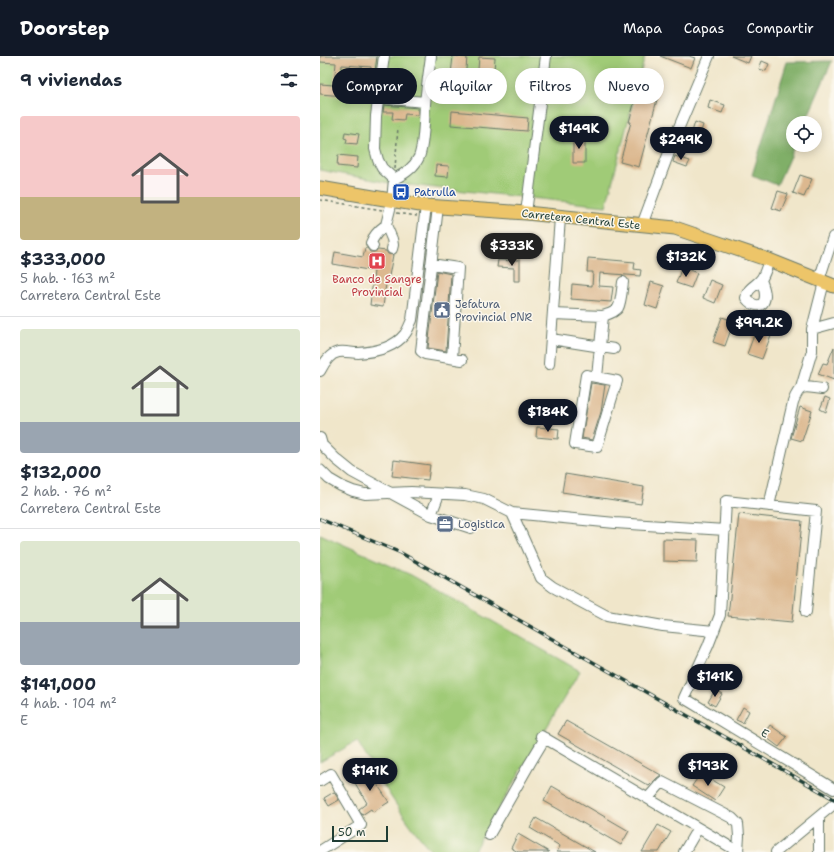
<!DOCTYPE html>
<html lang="es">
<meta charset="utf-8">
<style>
body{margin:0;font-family:"Shantell Sans",sans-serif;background:#f6f6f7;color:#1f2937;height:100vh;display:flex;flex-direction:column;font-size:15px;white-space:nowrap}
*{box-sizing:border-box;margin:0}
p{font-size:13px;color:#747a83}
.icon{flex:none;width:22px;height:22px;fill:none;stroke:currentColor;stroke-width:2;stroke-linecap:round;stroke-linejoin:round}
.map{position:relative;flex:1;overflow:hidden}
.side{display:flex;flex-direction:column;background:#fff;width:320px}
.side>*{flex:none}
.top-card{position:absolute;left:12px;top:12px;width:380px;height:36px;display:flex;gap:8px}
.fabs{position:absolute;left:466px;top:60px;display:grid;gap:8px}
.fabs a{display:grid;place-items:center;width:36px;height:36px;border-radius:50%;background:#fff;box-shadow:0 2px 10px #0003;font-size:20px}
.scale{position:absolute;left:12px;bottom:10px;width:56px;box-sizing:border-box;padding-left:4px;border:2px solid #1f3d34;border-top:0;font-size:11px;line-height:14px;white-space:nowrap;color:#1f3d34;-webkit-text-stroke:3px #fbf7ec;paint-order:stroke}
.price{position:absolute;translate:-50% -34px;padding:0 9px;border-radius:14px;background:#111827;color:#fff;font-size:13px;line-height:26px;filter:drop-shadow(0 1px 2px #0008)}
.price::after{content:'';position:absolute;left:50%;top:24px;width:12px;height:9px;margin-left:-6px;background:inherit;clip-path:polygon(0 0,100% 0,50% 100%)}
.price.active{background:#222;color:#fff}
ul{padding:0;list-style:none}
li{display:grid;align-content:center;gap:8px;height:212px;padding:0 20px}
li+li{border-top:1px solid #e0e1e3}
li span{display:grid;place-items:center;height:124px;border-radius:4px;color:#555}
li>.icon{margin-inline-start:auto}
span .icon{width:72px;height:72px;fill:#fffc;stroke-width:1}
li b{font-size:17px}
h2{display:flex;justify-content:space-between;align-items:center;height:48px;padding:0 20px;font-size:17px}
.chip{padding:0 14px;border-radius:18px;background:#fff;box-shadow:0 2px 10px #0003;font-size:14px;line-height:36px}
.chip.active{background:#111827;color:#fff}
header{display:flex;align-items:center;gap:24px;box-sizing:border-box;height:56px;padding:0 20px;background:#111827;color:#fff}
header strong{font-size:19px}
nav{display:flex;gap:22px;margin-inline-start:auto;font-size:14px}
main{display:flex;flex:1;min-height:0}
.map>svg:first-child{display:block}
.green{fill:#a0cb77;stroke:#608456}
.forest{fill:#80af68;stroke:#50764e}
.building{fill:#dcb88f}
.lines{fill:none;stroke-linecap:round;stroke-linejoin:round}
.minor-casing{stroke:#687868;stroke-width:12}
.major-casing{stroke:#687868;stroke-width:15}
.path{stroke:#687868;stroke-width:1.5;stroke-dasharray:3 3;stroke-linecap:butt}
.minor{stroke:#fff;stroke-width:10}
.major{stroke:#edc569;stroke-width:13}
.rail-casing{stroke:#1f3d34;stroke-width:3.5}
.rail{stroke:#fbf7ec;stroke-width:2;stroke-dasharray:6;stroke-linecap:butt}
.labels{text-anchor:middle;stroke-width:3;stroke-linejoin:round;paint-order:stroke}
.transit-label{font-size:11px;fill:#164399;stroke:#fbf7ec;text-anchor:start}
.street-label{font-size:11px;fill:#1f3d34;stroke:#fbf7ec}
.health-label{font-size:11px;fill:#be3a42;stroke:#fbf7ec}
.service-label{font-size:11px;fill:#4e5e75;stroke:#fbf7ec;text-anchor:start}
</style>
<header>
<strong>Doorstep</strong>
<nav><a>Mapa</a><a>Capas</a><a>Compartir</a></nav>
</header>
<main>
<section class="side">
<h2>9 viviendas<svg class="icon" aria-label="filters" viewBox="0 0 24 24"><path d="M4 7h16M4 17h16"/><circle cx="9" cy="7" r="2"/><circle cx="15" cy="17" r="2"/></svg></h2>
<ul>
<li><span style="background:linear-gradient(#f6c9c9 65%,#c2b280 0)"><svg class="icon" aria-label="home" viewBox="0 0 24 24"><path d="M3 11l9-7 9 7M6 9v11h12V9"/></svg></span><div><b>$333,000</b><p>5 hab. · 163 m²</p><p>Carretera Central Este</p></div></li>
<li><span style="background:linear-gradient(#dfe7d0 75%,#9aa5b1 0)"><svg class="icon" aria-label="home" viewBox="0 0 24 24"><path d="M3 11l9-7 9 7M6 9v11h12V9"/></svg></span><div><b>$132,000</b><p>2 hab. · 76 m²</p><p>Carretera Central Este</p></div></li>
<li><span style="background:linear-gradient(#dfe7d0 65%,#9aa5b1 0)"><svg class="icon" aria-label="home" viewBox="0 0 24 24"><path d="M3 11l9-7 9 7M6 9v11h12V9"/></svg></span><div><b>$141,000</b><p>4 hab. · 104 m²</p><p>E</p></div></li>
</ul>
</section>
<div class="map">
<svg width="514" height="796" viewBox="0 0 514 796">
<rect width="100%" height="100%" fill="#fbf7ec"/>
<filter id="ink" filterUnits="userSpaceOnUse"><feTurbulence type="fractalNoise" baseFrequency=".025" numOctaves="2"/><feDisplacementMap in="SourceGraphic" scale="8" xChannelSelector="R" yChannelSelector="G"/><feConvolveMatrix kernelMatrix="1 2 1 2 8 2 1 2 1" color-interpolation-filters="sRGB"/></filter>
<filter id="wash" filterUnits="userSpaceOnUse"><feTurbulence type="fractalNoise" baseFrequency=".012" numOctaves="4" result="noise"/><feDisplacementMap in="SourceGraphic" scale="16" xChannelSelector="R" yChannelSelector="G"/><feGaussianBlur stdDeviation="0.9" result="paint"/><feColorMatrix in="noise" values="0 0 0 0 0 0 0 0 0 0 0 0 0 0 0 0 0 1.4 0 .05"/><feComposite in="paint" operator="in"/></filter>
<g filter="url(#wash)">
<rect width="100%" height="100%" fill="#f0e6ca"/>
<!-- green -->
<path class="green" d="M0,0h325l-39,150 -216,-23 -70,-13z
M0,478l91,41 169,96 -107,181h-41c-30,-34 -52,-73 -75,-111l-37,21z"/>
<!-- forest -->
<path class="forest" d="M512,5l-27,62h-12v22h2l-18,40 -25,-10 35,-113z"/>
<g id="blocks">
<!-- building -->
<path class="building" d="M0,0h57l-4,31h-4l2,-20 -29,-2 -2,21 17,2 -1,9 -36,-3v-10l14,1 2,-22 -16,-1z
M133,0l14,1 -3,37 -15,-1z
M340,0h29l6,2 -4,10z
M411,0h20l-3,7z
M159,1l16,1 -3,37 -16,-1z
M442,5l7,3 -3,7 -7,-2z
M322,19l20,6 -23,86 -19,-5 11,-40h-2z
M390,44l15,5 -3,8 -14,-5z
M64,49l34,3v7l-13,-1 -1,6 -12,-1 1,-7h-10z
M132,55l76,7 -1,13 -76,-6z
M375,66l8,3 -3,10 -8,-3z
M25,76l14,2 -2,10 -11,-1 1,-4 -3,-1z
M253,82h12v25h-12z
M18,99l20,2 -1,11 -20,-2z
M355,100l15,5 -3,6 -14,-5z
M116,109l13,1 -1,11 -13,-1z
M480,119l12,4 -8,18 -11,-4z
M458,135l10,3 -7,17 -9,-3z
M45,192h2l3,4h4l4,-2 8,1 2,3 5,1 -4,21h-2l-4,31 -13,-2 4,-34 -41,-7 2,-12 28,5z
M268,202l47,4 -1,7 7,1 -1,6 -40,-3 -1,13 14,1 -2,15 -40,-3 1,-15 20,2 1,-14h-6z
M178,204l15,1v-1h7v21h-6v-13l-17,-1z
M362,211l15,6 -6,15 -15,-5z
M117,215l14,3 -5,77 -18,-3z
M390,224l12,5 -7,18 -12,-5z
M331,226l13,4 -7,23 -12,-4z
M426,254l11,4 -4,10 -11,-4z
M402,261l12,4 -9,25 -12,-4z
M436,274l15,5 -9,24 -15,-5z
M514,291v33l-16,-6 5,-11 4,1z
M271,327l14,2 -4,27 -9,28 -10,-2z
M505,341l5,2 -4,13 -6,-3z
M480,351l12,4 -10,30 -11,-3z
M217,371l22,2 -1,10 -22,-2z
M74,404l36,5 -2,15 -36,-4z
M245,418l79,13 -3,17 -79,-12z
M419,458l63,7 -10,101 -64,-6z
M343,483l35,1 -1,22 -34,-1z
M395,634l7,4 -7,12 -7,-4z
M423,651l6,4 -6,12 -7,-3z
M246,665l95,54 -4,3 -8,8 -91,-52z
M450,669l17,12 -8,10 -16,-12z
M47,713l22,33 -16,10 -2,-3 -9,6 -3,-6 8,-6 -15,-25z
M381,717l23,14 -9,14 -23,-15z
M232,730l77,45 -8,14 -77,-44z
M14,736l5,8 -10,6 -5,-8z
M216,762l59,34h-38l3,-6 -30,-18z
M338,769l13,7 -12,20h-17z
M198,778l31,18h-31l-7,-4z"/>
</g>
</g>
<g filter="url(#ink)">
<use href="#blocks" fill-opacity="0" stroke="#687868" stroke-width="1"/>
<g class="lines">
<defs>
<path id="minor" d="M64,0l-8,60 -1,33 3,11 4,8 12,11
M59,42l46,4
M118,151l-17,144 4,3 37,6
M206,157l20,-157
M322,169l32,-86 35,-83
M53,190l-2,-3c3,-8 8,-13 15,-18
M72,193l1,-4 -1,-6 -6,-14 6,-24 2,-22c11,-5 20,-11 25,-22 5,-12 5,-38 6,-52 1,-16 4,-33 6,-49
M111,208l27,4 -6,90
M441,224c2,5 4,10 4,16 -1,14 -13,10 -19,2 2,-12 11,-12 16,-20 3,-5 5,-12 7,-18
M499,224l14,-43
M233,258l50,2c5,-2 11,-3 15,-8 3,-5 4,-19 5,-26
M492,273l22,-6
M231,283l63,10
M229,308l11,-146
M0,315c4,-8 10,-18 19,-19 6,-1 13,1 19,1 17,-1 36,-5 47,-19 3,-4 5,-10 7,-14l14,-114
M266,319l31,6 -20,66 -22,-3z
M277,321l6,-61
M481,332l11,-37v-22l12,-47
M0,382l2,7 14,14 16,13 79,43 40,13
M0,414l9,9 12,7 12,5 12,3 46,-2 54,3 19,4 28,14 29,65 12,9 54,29 56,10 51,5
M449,450l24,-104c7,-19 11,-15 29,-13
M192,457l103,10 110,7
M111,459l8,-21
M486,556l10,-101 -90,-10 -6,114 -12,31 -24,52 150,91
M221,680l198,116
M0,725l11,-7 30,51 -41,26
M328,742l14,-16 70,36 6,6 1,12 -1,15
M499,761v35
M169,779l41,-72 15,-25
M364,796l14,-24
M456,796l58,-48"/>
<path id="major" d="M0,132l106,18 100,7 149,15 35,12 59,20 65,26"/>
</defs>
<!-- minor casing -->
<use href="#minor" class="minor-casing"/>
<!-- major casing -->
<use href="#major" class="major-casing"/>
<!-- path -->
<path class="path" d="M75,113l3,-42
M0,144l62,10
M77,157l20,3"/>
<!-- minor -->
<use href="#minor" class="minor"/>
<!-- major -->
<use href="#major" class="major"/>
<defs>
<path id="rail" d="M0,463l81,34 433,246"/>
</defs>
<!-- rail casing -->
<use href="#rail" class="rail-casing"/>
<!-- rail -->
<use href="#rail" class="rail"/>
</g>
</g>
<!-- icons -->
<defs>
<symbol id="bus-square" viewBox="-11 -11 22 22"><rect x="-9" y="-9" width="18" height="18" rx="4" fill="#1a4fb4" stroke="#fbf7ec"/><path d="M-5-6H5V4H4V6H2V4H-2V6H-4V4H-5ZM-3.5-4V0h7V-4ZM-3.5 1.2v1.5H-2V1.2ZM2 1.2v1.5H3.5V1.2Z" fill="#fff"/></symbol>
<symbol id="hospital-square" viewBox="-11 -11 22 22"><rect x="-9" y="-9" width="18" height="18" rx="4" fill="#e0444e" stroke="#fbf7ec"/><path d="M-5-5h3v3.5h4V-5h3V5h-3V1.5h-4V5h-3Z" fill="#fff"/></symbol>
<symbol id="civic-square" viewBox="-11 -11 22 22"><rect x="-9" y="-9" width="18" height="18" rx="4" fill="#5c6f8a" stroke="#fbf7ec"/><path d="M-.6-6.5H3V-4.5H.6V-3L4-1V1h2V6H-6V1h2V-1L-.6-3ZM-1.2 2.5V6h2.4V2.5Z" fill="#fff"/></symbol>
<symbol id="office-square" viewBox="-11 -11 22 22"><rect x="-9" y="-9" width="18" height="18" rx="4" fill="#5c6f8a" stroke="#fbf7ec"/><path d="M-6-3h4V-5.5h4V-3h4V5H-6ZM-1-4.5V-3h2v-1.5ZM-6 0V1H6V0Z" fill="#fff"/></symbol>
</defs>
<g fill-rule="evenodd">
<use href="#bus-square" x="71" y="126" width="20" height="20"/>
<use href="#hospital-square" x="47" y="195" width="20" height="20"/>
<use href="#civic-square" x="112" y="244" width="20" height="20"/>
<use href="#office-square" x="115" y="458" width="20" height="20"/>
</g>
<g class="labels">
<!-- transit labels -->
<g class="transit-label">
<text x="94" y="140">Patrulla</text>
</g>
<!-- street labels -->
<g class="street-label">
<text transform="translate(261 163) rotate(6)" y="4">Carretera Central Este</text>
<text transform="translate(445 677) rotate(31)" y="4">E</text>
</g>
<!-- health labels -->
<g class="health-label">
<text x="57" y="227">Banco de Sangre<tspan x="57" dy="13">Provincial</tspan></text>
</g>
<!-- service labels -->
<g class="service-label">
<text x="135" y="252">Jefatura<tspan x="135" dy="13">Provincial PNR</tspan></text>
<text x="138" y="472">Logistica</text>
</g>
</g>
</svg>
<div class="fabs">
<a><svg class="icon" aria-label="locate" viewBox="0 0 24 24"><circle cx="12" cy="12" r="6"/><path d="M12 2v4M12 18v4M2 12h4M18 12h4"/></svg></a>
</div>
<div class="scale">50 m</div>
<b class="price" style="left:259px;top:94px">$149K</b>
<b class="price" style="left:361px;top:105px">$249K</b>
<b class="price active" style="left:192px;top:211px">$333K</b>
<b class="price" style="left:366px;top:222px">$132K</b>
<b class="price" style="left:439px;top:288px">$99.2K</b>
<b class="price" style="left:228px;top:377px">$184K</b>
<b class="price" style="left:395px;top:642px">$141K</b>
<b class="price" style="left:388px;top:731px">$193K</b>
<b class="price" style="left:50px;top:736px">$141K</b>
<div class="top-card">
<a class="chip active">Comprar</a>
<a class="chip">Alquilar</a>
<a class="chip">Filtros</a>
<a class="chip">Nuevo</a>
</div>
</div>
</main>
